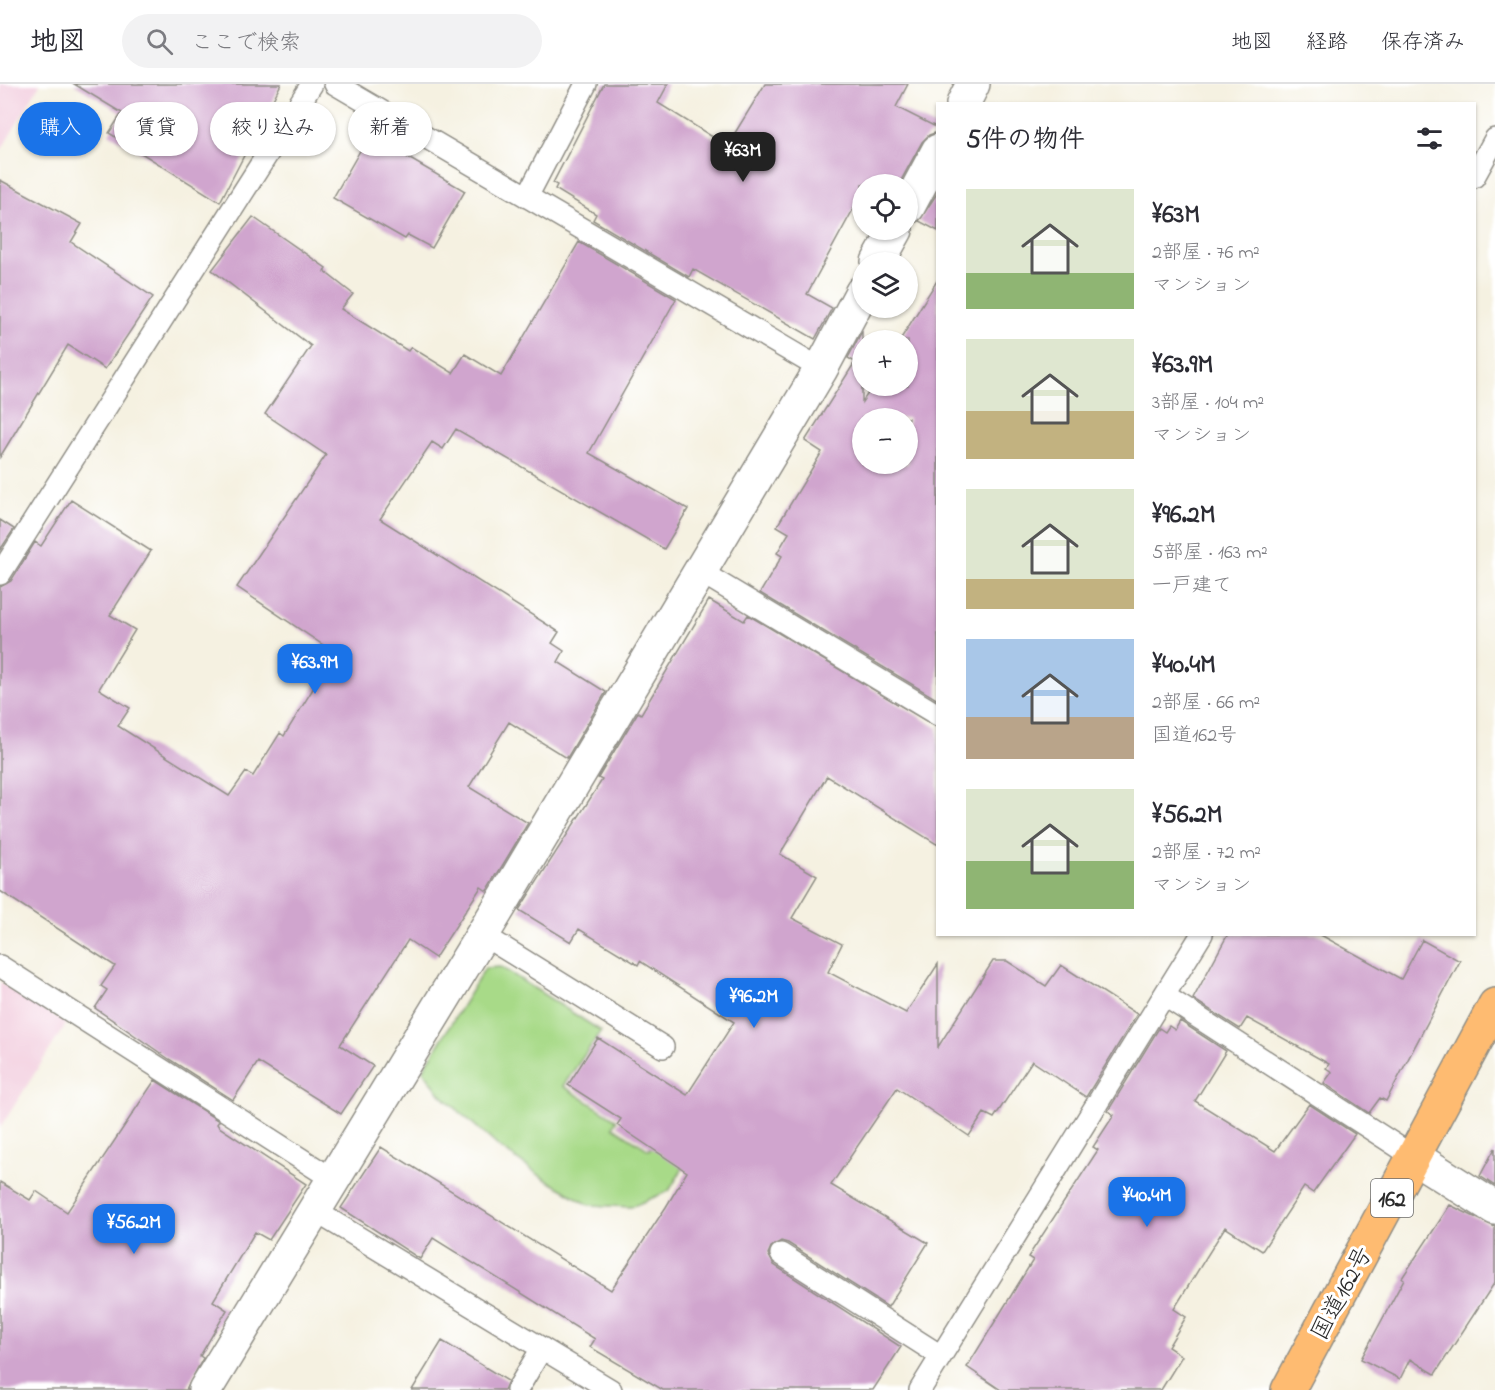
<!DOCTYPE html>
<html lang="ja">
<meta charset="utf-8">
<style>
body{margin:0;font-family:"Indie Flower","Klee One",sans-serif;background:#f2f2f3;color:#2b2b33;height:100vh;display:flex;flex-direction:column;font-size:22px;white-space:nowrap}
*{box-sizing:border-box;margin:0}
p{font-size:20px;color:#7c7c81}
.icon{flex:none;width:33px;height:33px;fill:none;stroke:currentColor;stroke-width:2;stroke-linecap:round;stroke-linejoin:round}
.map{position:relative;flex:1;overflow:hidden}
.details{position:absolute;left:936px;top:18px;width:540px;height:834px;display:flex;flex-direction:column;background:#fff;border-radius:0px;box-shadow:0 2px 4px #0004}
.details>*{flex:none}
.top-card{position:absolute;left:18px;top:18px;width:570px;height:54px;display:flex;gap:12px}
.buttons{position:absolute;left:852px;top:90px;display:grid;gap:12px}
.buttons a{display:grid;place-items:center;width:66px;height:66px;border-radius:50%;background:#fff;box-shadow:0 2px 4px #0004;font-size:30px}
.price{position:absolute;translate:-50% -51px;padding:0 14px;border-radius:12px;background:#1a73e8;color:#fff;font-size:20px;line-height:39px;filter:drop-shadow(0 2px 3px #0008)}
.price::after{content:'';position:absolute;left:50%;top:36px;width:18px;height:14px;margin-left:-9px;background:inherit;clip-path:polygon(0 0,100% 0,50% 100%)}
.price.on{background:#222;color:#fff}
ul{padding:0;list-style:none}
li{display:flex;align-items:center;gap:18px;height:150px;padding:0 30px}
li span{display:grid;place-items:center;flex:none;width:168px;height:120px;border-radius:0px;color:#555}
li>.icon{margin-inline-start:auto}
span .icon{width:72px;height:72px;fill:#fffc;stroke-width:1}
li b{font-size:26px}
h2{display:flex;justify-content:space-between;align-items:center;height:72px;padding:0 30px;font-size:26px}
.tag{padding:0 21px;border-radius:27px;background:#fff;box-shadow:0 2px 4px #0004;font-size:21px;line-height:54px}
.tag.on{background:#1a73e8;color:#fff}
header{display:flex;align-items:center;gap:36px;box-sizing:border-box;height:84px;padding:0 30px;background:#fff;border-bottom:2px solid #e1e1e2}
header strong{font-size:28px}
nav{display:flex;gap:33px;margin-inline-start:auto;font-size:21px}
.search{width:420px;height:54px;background:#f2f2f3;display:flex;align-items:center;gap:15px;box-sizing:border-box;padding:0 21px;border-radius:33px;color:#7c7c81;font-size:22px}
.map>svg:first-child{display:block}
.built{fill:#f3cfdf}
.green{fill:#a8da88;stroke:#6a825a;stroke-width:1.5}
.building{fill:#d0a5ce;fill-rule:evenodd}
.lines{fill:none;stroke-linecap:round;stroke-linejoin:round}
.lane-casing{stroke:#908e86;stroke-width:24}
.street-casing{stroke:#908e86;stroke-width:36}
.highway-casing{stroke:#908e86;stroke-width:36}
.lane{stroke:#fff;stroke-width:21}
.street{stroke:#fff;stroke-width:33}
.highway{stroke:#febb71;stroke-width:33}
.labels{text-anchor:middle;stroke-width:6;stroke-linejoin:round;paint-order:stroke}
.shield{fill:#fff;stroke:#6b6b6b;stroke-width:1.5}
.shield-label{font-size:22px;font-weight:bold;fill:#2b2b2b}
.street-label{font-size:24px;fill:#2b2b2b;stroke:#fff}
</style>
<header>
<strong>地図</strong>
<div class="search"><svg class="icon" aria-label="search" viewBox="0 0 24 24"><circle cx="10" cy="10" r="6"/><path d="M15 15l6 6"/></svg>ここで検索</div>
<nav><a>地図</a><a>経路</a><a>保存済み</a></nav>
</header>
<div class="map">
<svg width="1495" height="1306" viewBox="0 0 1495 1306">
<rect width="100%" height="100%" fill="#fff"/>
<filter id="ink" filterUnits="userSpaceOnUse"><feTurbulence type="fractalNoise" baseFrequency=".0167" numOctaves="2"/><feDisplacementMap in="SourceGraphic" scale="12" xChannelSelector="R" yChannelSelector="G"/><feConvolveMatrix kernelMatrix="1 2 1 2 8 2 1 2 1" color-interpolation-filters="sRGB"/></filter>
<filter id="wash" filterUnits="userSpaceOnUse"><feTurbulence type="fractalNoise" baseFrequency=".008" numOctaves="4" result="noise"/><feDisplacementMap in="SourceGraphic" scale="24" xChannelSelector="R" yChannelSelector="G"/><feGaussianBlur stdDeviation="1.35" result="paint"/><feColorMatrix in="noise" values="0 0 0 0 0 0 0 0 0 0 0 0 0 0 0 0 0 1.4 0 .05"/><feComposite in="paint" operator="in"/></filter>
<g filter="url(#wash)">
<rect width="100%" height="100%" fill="#f5f1e1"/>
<!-- built -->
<path class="built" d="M0,0h40l-40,68z
M0,898l66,42 -66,104z"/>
<!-- green -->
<path class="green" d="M501,883l100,64 -38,55 54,34 -4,7 36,23 34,-54 32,19 -46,76 -38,16 -42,-2 -44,-26 -46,-32 -58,-52 -18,-25 62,-102z"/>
<g id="blocks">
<!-- building -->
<path class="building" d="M74,0h207l-61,118 -111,-69 13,-20z
M604,0h64l-10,19 69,43 38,-62h143l-12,23 42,21v4l-9,3 -7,7 -23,42h-37v9l-55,101 25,14 -17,31 -122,-70 -4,8 -96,-57 3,-6 -41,-25 2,-4 -4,-2z
M369,51l96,56 -33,57 -24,-13 -3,4 -72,-41z
M0,96l82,44 -11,18 82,55 -48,72 -37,-24 -68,112z
M938,108v39l-19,-10z
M253,133l73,51 -2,3 29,23 -12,15 67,42 3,-4 42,26 12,-19 36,22 78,-134 97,57 -87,154 99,56 -24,40 -208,-120 -13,20 -11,-7 -52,77 179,113 -7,11 12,8 -6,11 48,30 -39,66 -58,-36 -40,65 59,36 -41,68 -6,-4 -46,71 -27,-18 -68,105 33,21 -32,48 -83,-52 -25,38 -64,-41 -74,-51 12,-18 -6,-4 14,-20 -115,-75v-304l11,-6 24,-39 6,4 30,-46 80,51 -41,64 25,15 -36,59 31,19 -12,18 111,70 17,-24 7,4 27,-43 4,3 48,-78 -12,-7 3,-6 -86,-58 89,-132 -61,-41 46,-68 -99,-76z
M938,195v421l-178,-107 22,-37 -5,-3 12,-20 -12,-7 45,-74 -17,-11 50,-79 -7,-4 14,-27v71l11,-16h35v-46h-8zM862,334h46v46h-46z
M0,436l14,9 -14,21z
M709,516l35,21 4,-6 190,113v117l-111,-69 -47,78 37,22 -25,42 50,26 -14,28 78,41 32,-49v83l55,-86h14l39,25 15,-21 76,49 -51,83 -54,-36 -38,57 -10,-5 -15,23 -72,-48 -66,97 97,58 -40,64 -100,-64 -7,-2 -10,6 -3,7 6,11 127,82 -28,43h-210l-73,-43 5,-8 -162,-101 -13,21 -79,-51 40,-61 230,143 55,-83 21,-35 -70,-47 4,-6 -53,-34 30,-47 89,57 47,-73 -94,-61 -2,4 -59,-36 -8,13 -52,-32 83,-130 -4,-2 40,-66 3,2z
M1228,850h91l82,45 21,-39 38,21 -74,140 -6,-3 -11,15 -45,-30 8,-11 -6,-4 3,-4 -82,-46 -7,11 -47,-30z
M1180,937l46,30 -31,50 80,50 34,-47 46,30 -42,59 -9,-6 -42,64 -37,-24 -51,82 12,8 -18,30 14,9 -21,34h-160l-34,-23 66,-107 -5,-3 70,-107 -5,-3 21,-32 -6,-4 51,-83 6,4 4,-6 6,4z
M155,996l64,41 -2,3 2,3 87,57 -37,56 -14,-8 -42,69 14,9 -27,46 3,2 -17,32h-186v-208l30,18 6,-9 31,21z
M1495,1064v38l-15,-10z
M1450,1121l45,22v55l-60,92 -25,-15 -10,20 -39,-20 43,-80 -2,-1z
M442,1257l66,40 -4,9h-92z"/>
</g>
</g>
<g filter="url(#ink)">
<use href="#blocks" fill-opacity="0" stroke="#908e86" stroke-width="1.5"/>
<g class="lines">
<defs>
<path id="lane" d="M335,0l486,285
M1474,93l21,-38
M527,113l59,-113
M699,487l239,144
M0,490l312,-490
M483,851l180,112
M0,882l334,214
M1165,912l249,161
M315,1127l296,179
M781,1170l160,102
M517,1306l25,-42
M920,1306l282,-456"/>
<path id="street" d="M963,20l10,-20
M908,123l30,-56
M878,178l18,-32
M1414,1073l81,51
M205,1306l301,-494 315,-527 41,-77"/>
<path id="highway" d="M1288,1306l207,-385"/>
</defs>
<!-- lane casing -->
<use href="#lane" class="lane-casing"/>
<!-- street casing -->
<use href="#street" class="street-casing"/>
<!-- highway casing -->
<use href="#highway" class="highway-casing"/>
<!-- lane -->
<use href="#lane" class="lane"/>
<!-- street -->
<use href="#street" class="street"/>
<!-- highway -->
<use href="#highway" class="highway"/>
</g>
</g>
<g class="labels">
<!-- shield labels -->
<rect class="shield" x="1371" y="1095" width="42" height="38" rx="4.5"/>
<g class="shield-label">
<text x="1392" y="1122">162</text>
</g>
<!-- street labels -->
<g class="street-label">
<text transform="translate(1341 1209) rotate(-62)" y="8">国道162号</text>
</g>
</g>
</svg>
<div class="buttons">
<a><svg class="icon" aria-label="locate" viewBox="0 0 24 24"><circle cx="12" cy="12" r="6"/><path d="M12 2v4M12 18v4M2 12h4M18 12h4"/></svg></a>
<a><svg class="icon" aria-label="layers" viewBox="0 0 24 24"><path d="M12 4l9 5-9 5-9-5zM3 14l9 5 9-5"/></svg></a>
<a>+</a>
<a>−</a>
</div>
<b class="price on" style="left:743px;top:99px">¥63M</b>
<b class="price" style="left:315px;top:611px">¥63.9M</b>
<b class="price" style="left:754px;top:945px">¥96.2M</b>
<b class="price" style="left:1147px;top:1144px">¥40.4M</b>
<b class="price" style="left:134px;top:1171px">¥56.2M</b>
<div class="top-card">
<a class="tag on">購入</a>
<a class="tag">賃貸</a>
<a class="tag">絞り込み</a>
<a class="tag">新着</a>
</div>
<section class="details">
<h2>5件の物件<svg class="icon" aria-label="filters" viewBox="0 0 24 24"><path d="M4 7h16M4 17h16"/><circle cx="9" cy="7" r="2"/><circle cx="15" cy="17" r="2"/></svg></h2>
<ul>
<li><span style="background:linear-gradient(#dfe7d0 70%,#8fb573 0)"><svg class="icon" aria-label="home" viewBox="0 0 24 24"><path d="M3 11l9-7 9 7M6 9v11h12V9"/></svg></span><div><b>¥63M</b><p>2部屋 · 76 m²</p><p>マンション</p></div></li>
<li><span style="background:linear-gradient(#dfe7d0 60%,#c2b280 0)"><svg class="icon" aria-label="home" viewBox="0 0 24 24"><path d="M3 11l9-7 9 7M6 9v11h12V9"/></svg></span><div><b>¥63.9M</b><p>3部屋 · 104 m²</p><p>マンション</p></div></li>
<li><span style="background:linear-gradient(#dfe7d0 75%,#c2b280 0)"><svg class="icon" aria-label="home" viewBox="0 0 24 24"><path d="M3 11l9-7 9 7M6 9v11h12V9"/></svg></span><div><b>¥96.2M</b><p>5部屋 · 163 m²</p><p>一戸建て</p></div></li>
<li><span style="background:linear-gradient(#a9c7e8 65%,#b9a48a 0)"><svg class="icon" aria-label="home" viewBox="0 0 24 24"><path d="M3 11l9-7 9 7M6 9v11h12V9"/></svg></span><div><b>¥40.4M</b><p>2部屋 · 66 m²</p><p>国道162号</p></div></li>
<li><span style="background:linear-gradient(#dfe7d0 60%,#8fb573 0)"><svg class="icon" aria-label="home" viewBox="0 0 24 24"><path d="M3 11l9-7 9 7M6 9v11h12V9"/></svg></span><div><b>¥56.2M</b><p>2部屋 · 72 m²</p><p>マンション</p></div></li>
</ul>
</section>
</div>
